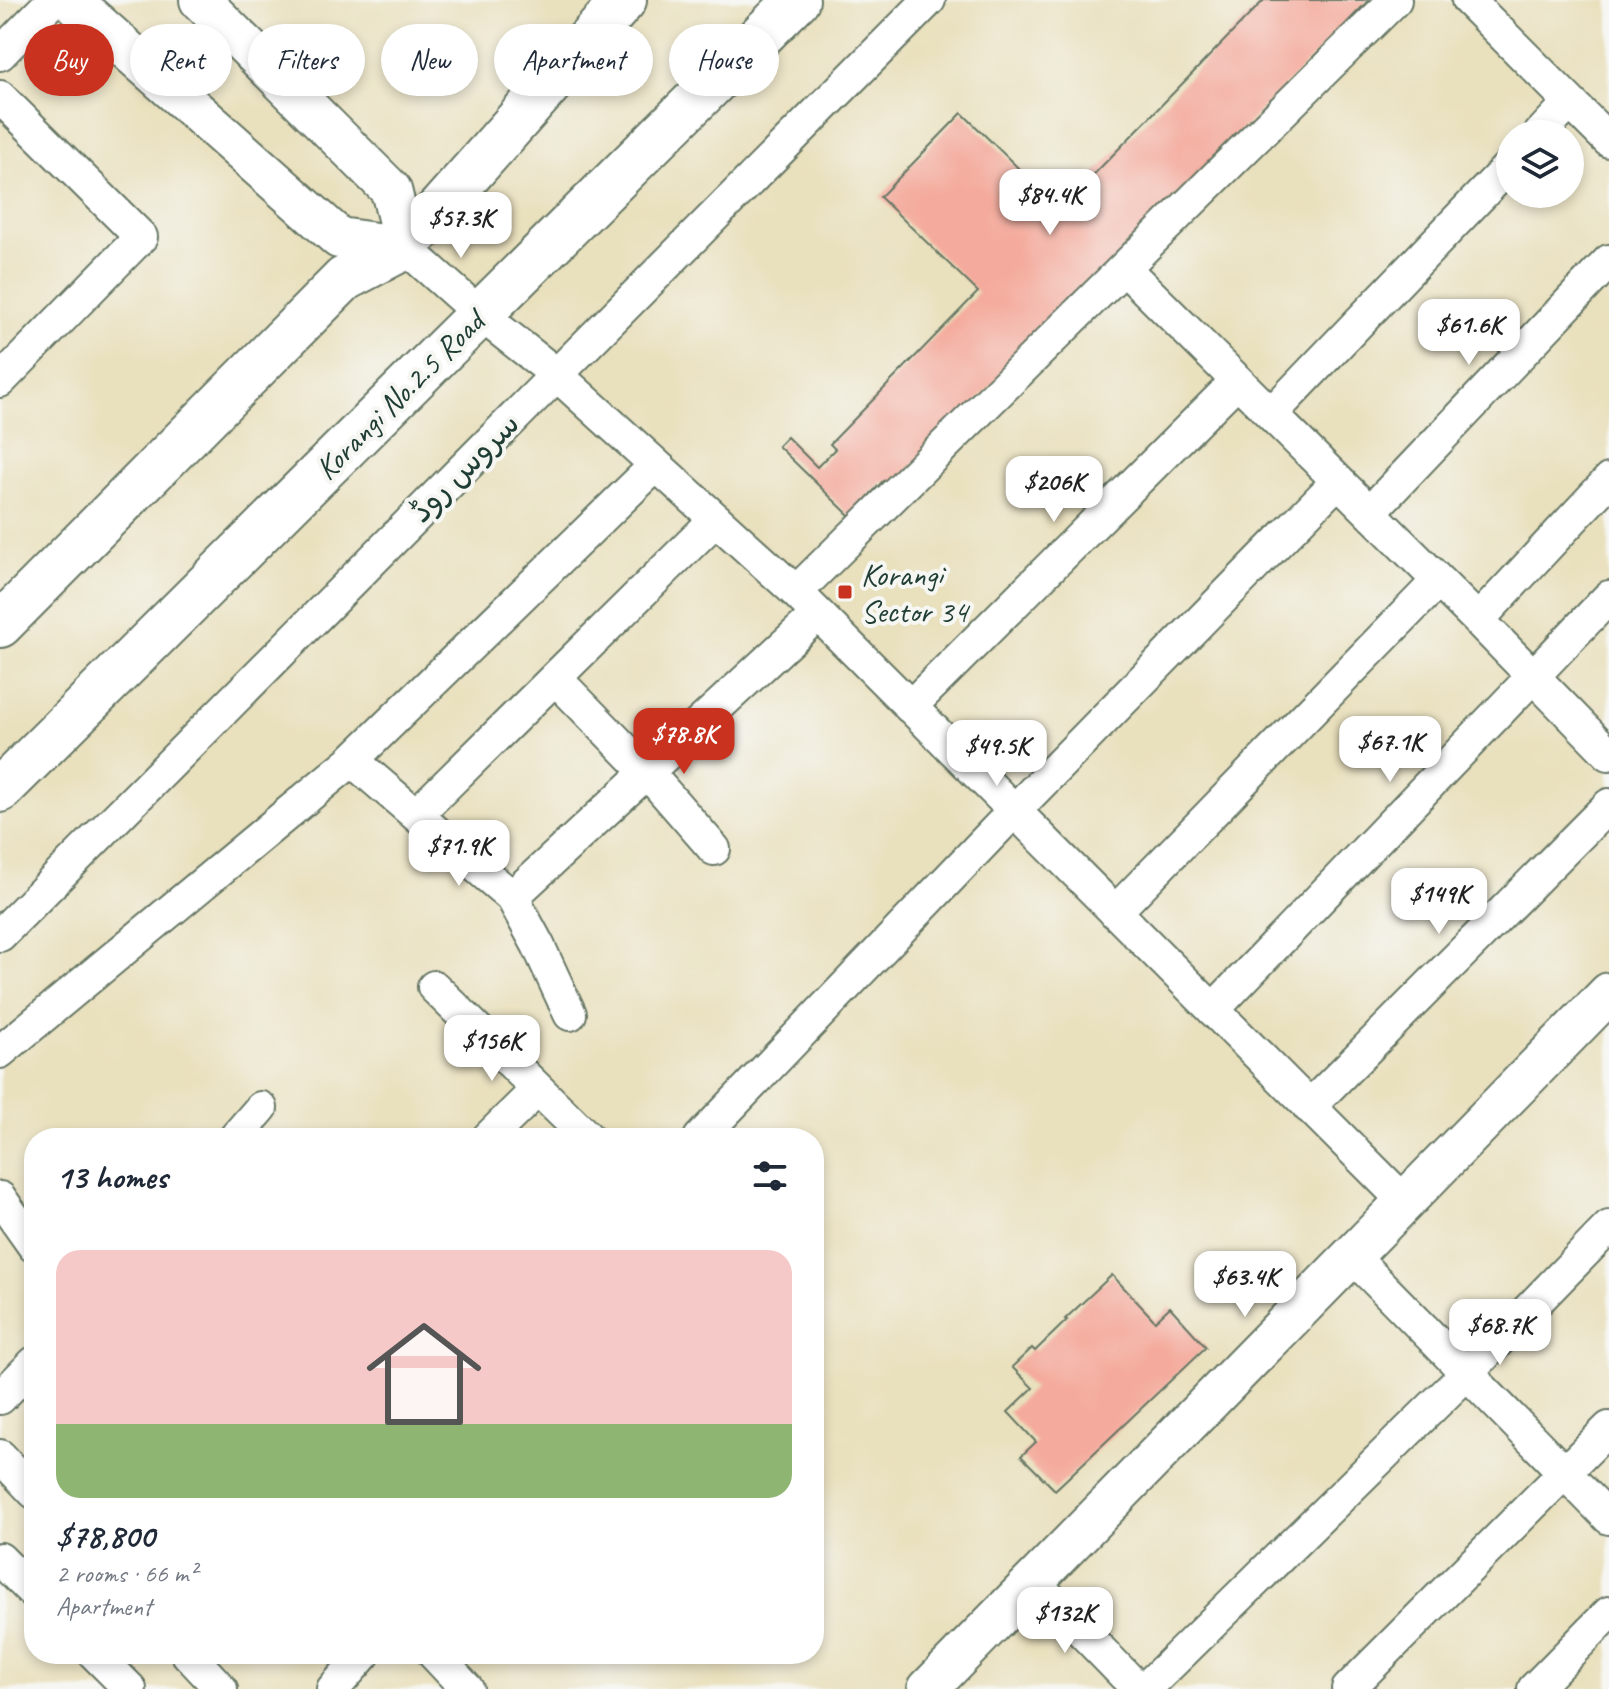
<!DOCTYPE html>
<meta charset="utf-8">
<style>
body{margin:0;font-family:Caveat,"Playpen Sans Arabic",sans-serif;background:#f6f6f7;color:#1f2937;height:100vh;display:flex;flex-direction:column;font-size:30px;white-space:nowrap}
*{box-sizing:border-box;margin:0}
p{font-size:26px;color:#747a83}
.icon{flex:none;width:44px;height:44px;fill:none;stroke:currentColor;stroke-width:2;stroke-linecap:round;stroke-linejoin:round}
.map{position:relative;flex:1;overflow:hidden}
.side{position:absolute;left:24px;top:1128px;width:800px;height:536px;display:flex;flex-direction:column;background:#fff;border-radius:32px;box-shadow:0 4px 12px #0003}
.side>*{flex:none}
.banner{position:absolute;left:24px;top:24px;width:800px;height:72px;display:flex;gap:16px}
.controls{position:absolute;left:1496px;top:120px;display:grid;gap:16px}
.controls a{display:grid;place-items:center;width:88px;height:88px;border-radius:50%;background:#fff;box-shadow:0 4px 12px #0003;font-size:40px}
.price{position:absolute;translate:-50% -68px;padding:0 18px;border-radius:16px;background:#fff;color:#222;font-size:26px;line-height:52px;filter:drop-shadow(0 2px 4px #0008)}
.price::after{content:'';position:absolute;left:50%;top:48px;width:24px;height:18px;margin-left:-12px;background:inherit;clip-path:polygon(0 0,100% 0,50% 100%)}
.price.current{background:#c8321e;color:#fff}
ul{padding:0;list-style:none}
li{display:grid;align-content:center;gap:16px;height:424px;padding:0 32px}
li span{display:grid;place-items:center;height:248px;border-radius:24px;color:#555}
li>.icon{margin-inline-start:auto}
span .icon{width:144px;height:144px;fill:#fffc;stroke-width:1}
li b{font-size:34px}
h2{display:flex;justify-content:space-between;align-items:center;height:96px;padding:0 32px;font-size:34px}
.tag{padding:0 28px;border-radius:36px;background:#fff;box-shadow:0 4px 12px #0003;font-size:28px;line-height:72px}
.tag.current{background:#c8321e;color:#fff}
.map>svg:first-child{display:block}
.building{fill:#f4ab9d}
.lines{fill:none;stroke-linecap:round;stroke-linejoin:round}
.minor-casing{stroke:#667664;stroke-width:36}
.tertiary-casing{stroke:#667664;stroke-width:44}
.secondary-casing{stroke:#667664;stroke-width:48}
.minor{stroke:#fff;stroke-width:32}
.tertiary{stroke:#fff;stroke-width:40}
.secondary{stroke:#fff;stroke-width:44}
.poi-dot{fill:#c8321e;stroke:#f6f6f2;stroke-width:3}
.labels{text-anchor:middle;stroke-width:8;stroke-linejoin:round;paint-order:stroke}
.street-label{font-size:32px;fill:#1f3d34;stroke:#f6f6f2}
.poi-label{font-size:32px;fill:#1f3d34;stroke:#f6f6f2;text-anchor:start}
</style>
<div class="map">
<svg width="1609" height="1689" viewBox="0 0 1609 1689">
<rect width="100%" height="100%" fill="#f6f6f2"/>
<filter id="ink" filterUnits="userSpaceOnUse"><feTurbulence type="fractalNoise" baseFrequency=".0125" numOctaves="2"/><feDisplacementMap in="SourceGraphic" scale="16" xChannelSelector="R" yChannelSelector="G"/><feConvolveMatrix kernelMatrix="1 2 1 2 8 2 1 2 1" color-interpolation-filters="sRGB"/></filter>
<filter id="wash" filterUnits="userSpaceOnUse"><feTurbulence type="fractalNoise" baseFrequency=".006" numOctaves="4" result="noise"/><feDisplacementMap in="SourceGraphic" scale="32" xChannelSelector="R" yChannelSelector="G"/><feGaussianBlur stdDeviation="1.8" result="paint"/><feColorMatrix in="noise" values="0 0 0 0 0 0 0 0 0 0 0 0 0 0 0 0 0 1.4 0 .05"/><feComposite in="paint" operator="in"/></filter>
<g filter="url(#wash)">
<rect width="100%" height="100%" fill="#e9e0bd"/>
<g id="blocks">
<!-- building -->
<path class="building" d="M1264,0h105l-478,489 -8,-8 -33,35 -72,-70 9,-9 30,30 18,-18 -5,-5 148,-152 -98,-95 82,-84 98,96z
M1112,1275l43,46 15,-14 36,40 -151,143 -34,-34 15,-14 -28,-30 25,-24 -21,-21 20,-19 3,3 32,-31 -2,-1z"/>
</g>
</g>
<g filter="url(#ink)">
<use href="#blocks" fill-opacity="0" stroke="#667664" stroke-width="2"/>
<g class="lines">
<defs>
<path id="minor" d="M1468,0l141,141
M0,54l53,-54
M0,97l141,140 -141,144
M1540,134l30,-32
M405,247l76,68 75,59 240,218 609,610
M1124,268l354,352 131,134
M1271,414l239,-249
M1370,512l239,-251
M796,592l599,-592
M1478,620l131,-140
M555,678l92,94 67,77
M910,707l327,-326
M352,760l160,137 26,48 32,69
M416,815l300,-296
M512,897l306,-283
M1115,912l323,-331
M0,935l929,-935
M434,987l154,151
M1213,1010l396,-413
M0,1052l352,-292 304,-295
M1309,1107l300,-302
M235,1138l26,-30
M488,1138l50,-49
M700,1138l314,-327 324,-330
M0,1198l34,48
M1352,1256l257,262
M0,1398l34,-35
M0,1456l34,36
M0,1559l34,34
M1033,1581l105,108
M95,1654l35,35
M188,1654l33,35
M434,1654l33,35
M333,1689l31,-35
M1145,1689l322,-316 142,-146
M1348,1689l261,-261
M1534,1689l75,-76"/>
<path id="tertiary" d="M71,0l268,238 66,9 -14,-57 -191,-190
M928,1689l681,-696"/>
<path id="secondary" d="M0,625l344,-346 61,-32 219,-247
M0,790l797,-790"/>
</defs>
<!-- minor casing -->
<use href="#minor" class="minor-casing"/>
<!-- tertiary casing -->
<use href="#tertiary" class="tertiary-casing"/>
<!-- secondary casing -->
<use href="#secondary" class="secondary-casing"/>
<!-- minor -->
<use href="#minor" class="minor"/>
<!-- tertiary -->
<use href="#tertiary" class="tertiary"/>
<!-- secondary -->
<use href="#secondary" class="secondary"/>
</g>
</g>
<!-- markers -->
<rect class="poi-dot" x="837" y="584" width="16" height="16" rx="4"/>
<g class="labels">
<!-- street labels -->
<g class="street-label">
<text transform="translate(399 395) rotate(-45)" y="11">Korangi No.2.5 Road</text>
<text transform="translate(464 467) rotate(-45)" y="11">سروس روڈ</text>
</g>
<!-- poi labels -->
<g class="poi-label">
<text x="861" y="585">Korangi<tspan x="861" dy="37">Sector 34</tspan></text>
</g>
</g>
</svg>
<div class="controls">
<a><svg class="icon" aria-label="layers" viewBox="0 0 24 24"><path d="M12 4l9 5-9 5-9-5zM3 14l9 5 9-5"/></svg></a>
</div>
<b class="price" style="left:1050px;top:237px">$84.4K</b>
<b class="price" style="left:461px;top:260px">$57.3K</b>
<b class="price" style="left:1469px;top:367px">$61.6K</b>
<b class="price" style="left:1054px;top:524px">$206K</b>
<b class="price current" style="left:684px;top:776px">$78.8K</b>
<b class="price" style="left:1390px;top:784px">$67.1K</b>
<b class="price" style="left:997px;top:788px">$49.5K</b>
<b class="price" style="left:459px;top:888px">$71.9K</b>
<b class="price" style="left:1439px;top:936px">$149K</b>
<b class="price" style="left:492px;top:1083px">$156K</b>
<b class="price" style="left:1245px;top:1319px">$63.4K</b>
<b class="price" style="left:1500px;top:1367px">$68.7K</b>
<b class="price" style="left:1065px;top:1655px">$132K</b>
<div class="banner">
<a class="tag current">Buy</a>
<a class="tag">Rent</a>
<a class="tag">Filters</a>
<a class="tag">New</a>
<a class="tag">Apartment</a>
<a class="tag">House</a>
</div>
<section class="side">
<h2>13 homes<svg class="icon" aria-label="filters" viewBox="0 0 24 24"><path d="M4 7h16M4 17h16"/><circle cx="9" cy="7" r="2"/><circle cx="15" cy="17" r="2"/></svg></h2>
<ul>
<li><span style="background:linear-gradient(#f6c9c9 70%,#8fb573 0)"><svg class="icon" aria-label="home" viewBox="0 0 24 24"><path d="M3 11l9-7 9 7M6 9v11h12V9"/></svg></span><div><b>$78,800</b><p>2 rooms · 66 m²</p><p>Apartment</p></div></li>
</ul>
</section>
</div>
